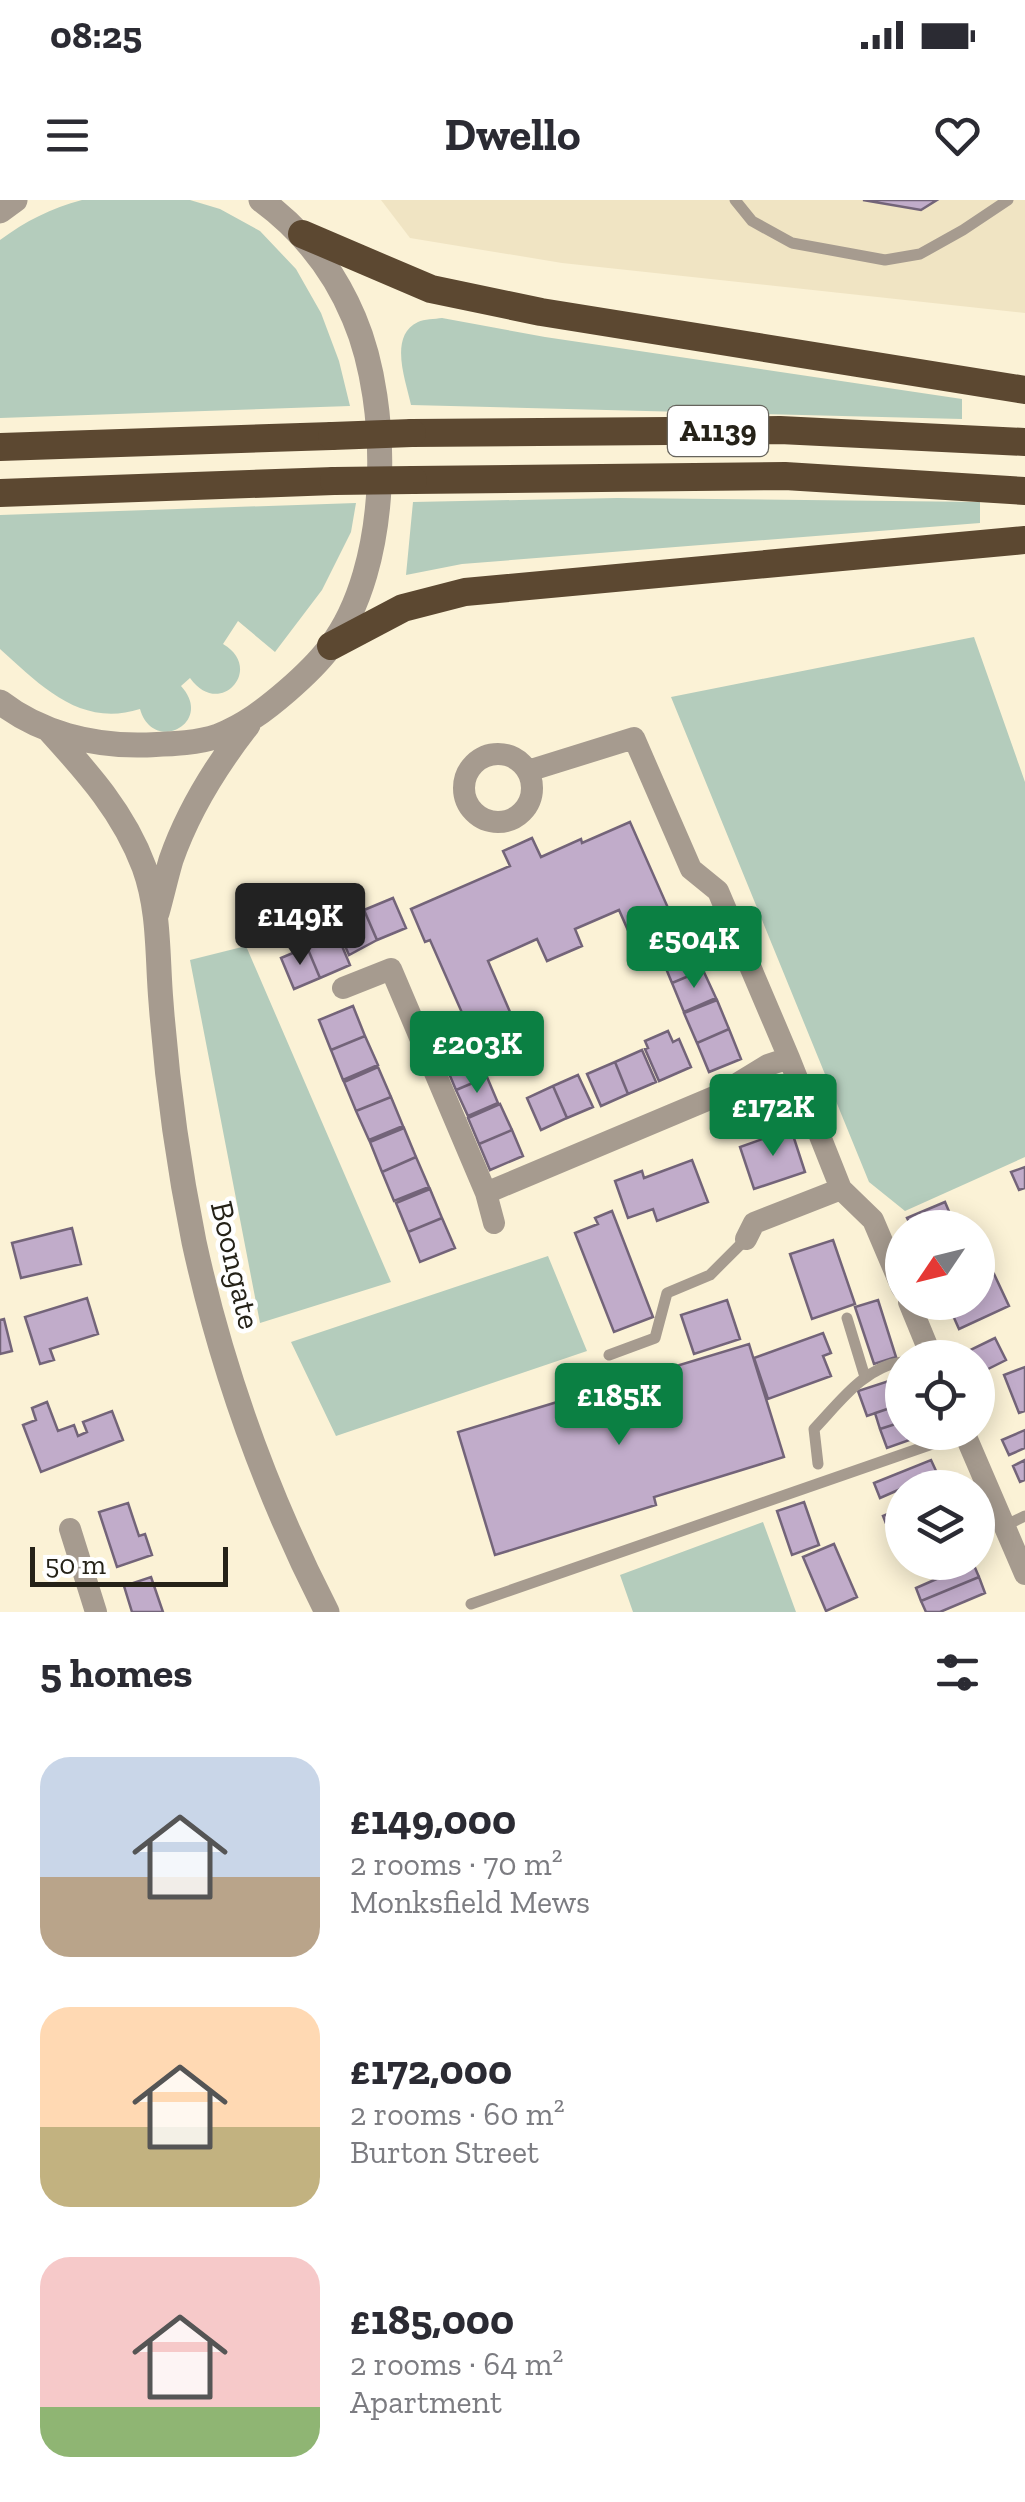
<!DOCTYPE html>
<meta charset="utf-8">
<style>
body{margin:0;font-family:"Zilla Slab",serif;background:#f2f2f3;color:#2b2b33;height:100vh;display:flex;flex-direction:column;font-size:38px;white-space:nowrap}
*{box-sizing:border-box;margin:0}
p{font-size:32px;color:#7c7c81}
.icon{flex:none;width:55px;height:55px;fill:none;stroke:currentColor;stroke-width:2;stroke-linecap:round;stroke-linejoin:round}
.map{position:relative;height:1412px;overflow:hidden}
.drawer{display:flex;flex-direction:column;background:#fff;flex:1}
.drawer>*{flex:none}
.needle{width:65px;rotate:235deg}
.tools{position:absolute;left:885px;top:1010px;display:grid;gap:20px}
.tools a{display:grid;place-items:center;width:110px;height:110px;border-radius:50%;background:#fff;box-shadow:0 5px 25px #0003;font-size:50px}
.scale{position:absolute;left:30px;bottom:25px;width:198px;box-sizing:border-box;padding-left:10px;border:5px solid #252218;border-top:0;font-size:28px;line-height:35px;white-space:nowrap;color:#252218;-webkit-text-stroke:8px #fff;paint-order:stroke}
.price{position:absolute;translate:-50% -85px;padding:0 22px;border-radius:10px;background:#0b8043;color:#fff;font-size:32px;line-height:65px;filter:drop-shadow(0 2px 5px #0008)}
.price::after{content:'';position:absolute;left:50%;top:60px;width:30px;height:22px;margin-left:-15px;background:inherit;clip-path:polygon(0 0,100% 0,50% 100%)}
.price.on{background:#222;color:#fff}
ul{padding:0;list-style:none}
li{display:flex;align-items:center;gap:30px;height:250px;padding:0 40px}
li span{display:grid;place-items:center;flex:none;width:280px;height:200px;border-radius:30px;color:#555}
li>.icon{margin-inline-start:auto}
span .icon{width:120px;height:120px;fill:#fffc;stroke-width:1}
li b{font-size:42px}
h2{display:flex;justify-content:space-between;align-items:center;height:120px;padding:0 40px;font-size:42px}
.status{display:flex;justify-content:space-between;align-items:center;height:70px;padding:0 50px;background:#fff;direction:ltr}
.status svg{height:28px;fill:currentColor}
header{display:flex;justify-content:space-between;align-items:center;height:130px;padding:0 40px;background:#fff;font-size:45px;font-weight:700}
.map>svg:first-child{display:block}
.built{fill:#f0e4c3}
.green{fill:#b4ccbc}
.building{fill:#c1acca;stroke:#736479;stroke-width:2.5}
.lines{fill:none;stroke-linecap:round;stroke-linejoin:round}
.service{stroke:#a69b8f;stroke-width:11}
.minor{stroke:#a69b8f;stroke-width:22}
.tertiary{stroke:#a69b8f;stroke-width:25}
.trunk{stroke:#5c4831;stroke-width:28}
.trunk-bridge{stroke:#5c4831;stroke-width:28}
.labels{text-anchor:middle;stroke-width:9;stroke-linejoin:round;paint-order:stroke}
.shield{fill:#fff;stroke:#66645d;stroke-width:2.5}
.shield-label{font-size:30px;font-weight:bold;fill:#252218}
.street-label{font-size:32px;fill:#252218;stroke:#fff}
</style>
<div class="status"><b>08:25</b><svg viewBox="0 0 49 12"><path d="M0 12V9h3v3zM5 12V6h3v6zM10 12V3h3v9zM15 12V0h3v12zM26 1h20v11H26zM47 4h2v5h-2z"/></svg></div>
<header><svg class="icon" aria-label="menu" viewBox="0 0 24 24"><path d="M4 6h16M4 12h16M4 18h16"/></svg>Dwello<svg class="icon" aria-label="heart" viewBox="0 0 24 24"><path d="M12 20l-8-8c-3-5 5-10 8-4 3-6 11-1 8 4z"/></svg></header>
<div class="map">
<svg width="1025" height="1412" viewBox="0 0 1025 1412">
<rect width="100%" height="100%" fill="#fbf2d6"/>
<!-- built -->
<path class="built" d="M381,0h644v113l-463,-50 -152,-25z"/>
<!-- green -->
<path class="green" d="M82,0h108l30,9 40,22 36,38 25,44 18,48 11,45 -350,12v-178c26,-19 51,-32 82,-40z
M442,118l103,19 417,62v20l-551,-14c-5,-24 -23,-69 7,-83 6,-3 17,-3 24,-4z
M617,298l363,4v21l-518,41 -56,11 7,-73z
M356,303l-5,29 -29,58 -47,62 -37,-31 -15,23c42,24 -3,76 -33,34l-9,8c34,37 -28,69 -41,23 -59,19 -99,-23 -140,-60v-134z
M974,437l51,145v375l-120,54 -36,-29 -198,-485z
M246,746l145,336 -131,41 -70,-363z
M548,1056l39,95 -251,85 -45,-94z
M763,1322l33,90h-163l-13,-37z"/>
<!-- building -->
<path class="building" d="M863,0h74l-16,10z
M630,622l50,113 -42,18 -19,-43 -44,19 7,17 -35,15 -10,-22 -49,22 22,51 -10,5 4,10 -30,13 -44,-100 -5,2 -14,-33 99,-43 -7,-15 29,-13 9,19 40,-18 1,4z
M393,698l13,30 -29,12 -13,-30z
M364,710l13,30 -28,15 -14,-32z
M337,734l13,31 -30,13 -13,-31z
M691,741l12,29 -31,13 -12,-29z
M307,747l13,31 -26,11 -13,-31z
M703,770l13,28 -32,14 -12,-29z
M717,800l12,29 -32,14 -13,-30z
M353,806l12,30 -34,14 -12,-30z
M729,829l12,30 -32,13 -12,-29z
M668,831l5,11 6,-3 12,28 -32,14 -14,-32 3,-1 -3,-7z
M365,836l13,29 -35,15 -12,-30z
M476,850l11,27 -31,13 -11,-26z
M642,850l14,32 -28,12 -13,-32z
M615,862l13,32 -27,12 -14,-32z
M378,867l13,30 -35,14 -12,-29z
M578,875l15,32 -26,11 -14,-32z
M487,877l11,26 -30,13 -12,-26z
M553,886l14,32 -26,12 -14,-32z
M391,897l12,29 -34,14 -13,-29z
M500,904l12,26 -33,14 -11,-26z
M404,928l12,29 -34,15 -12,-30z
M791,929l14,43 -51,17 -14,-42z
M512,930l11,26 -33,14 -11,-26z
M416,957l13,30 -35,14 -12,-29z
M692,960l16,42 -51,19 -4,-12 -25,9 -13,-37 27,-10 2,7z
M1025,967v21l-6,2 -8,-18z
M430,989l12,29 -34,14 -12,-29z
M945,1002l11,26h-44l-5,-10z
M612,1011l41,106 -39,15 -39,-99 23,-9 -3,-6z
M442,1018l13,30 -35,14 -12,-30z
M72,1028l9,36 -60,14 -9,-35z
M833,1040l22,64 -43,15 -22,-65z
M978,1065l6,14 10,-5 15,32 -50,23 -12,-27h31z
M87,1098l11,36 -48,15 4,11 -14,4 -15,-47z
M727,1100l13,39 -46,15 -13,-39z
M878,1100l18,57 -22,7 -19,-57z
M4,1119l8,32 -12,3v-34z
M823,1133l8,20 -8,3 8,20 -63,23 -14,-41z
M995,1138l11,22 -28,14v-16h-12l-2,-5z
M749,1144l35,113 -130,40 2,8 -161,50 -37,-123z
M1025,1167v44l-6,2 -15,-38z
M898,1178l4,12v14l-35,12 -9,-25z
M47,1202l11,29 16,-6 4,11 9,-4 -4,-10 29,-11 11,29 -82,32 -18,-47 13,-5 -4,-12z
M902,1204v18l-22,7 -5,-16z
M902,1222v10h15l1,5 -31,11 -7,-19z
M1025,1230v18l-16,7 -7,-15z
M931,1260l6,13 -57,25 -6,-15z
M1025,1260v20l-5,2 -7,-16z
M937,1273l6,14 -2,1h-37z
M804,1302l15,43 -27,10 -15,-44z
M128,1303l11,33 6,-2 7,21 -35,12 -18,-55z
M902,1308v11l-15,7 -4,-10z
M834,1344l23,53 -31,14 -23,-54z
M973,1363l6,14 -58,24 -5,-13z
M151,1377l12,35h-31l-8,-26z
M979,1377l6,16 -45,19h-14l-5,-11z"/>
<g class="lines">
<!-- service -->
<path class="service" d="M735,0l17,21 40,22 93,17 35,-6 43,-24 45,-30
M847,1118l18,59
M609,1155l46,-17 12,-45 43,-18 36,-36
M818,1264l-4,-35c25,-26 50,-62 88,-67
M1004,1326l21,-10
M471,1404l493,-171"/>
<!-- minor -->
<path class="minor" d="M464 588a34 34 0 1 1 68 0a34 34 0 1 1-68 0Z
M528,571l106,-33 57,131 27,22 71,167 52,131 32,31 29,68
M343,788l48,-19 95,224 233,-98 49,-30 21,-7
M486,993l8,30
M746,1039l8,-16 87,-34
M909,1102l23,56
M964,1232l61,142
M70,1329l26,83"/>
<!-- tertiary -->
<path class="tertiary" d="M0,11l15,-11
M0,502c40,31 92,44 143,43 24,-1 52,-1 75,-9 27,-11 47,-26 69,-45 15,-13 31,-28 43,-44 61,-79 62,-240 24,-329 -20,-48 -51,-87 -93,-118
M50,531c38,42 74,82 94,136 16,44 13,89 17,135 6,80 17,161 33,240 28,128 73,253 133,370
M157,713c5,-18 9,-36 14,-53 17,-49 45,-94 77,-135"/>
<!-- trunk -->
<path class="trunk" d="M302,34l129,55 110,23 484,78
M412,233l368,-3 245,12
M0,247l332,-11
M413,280l372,-4 240,15
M0,293l334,-12
M331,446l72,-38 62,-16 560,-52"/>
<!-- trunk-bridge -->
<path class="trunk-bridge" d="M332,236l80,-3
M334,281l79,-1"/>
</g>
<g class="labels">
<!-- shield labels -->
<rect class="shield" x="668" y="206" width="100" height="50" rx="8"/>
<g class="shield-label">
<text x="718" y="241">A1139</text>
</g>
<!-- street labels -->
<g class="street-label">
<text transform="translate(236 1065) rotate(77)" y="11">Boongate</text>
</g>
</g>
</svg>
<div class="tools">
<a><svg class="needle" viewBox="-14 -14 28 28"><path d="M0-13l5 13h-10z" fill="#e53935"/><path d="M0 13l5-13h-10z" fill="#7c7c81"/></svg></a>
<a><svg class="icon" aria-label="locate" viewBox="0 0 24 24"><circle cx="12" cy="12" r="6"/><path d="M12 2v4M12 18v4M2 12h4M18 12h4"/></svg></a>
<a><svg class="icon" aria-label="layers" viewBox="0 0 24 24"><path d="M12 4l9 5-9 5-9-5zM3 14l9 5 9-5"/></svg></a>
</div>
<div class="scale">50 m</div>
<b class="price on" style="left:300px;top:768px">£149K</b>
<b class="price" style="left:694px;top:791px">£504K</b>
<b class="price" style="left:477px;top:896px">£203K</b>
<b class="price" style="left:773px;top:959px">£172K</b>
<b class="price" style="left:619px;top:1248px">£185K</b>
</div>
<section class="drawer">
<h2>5 homes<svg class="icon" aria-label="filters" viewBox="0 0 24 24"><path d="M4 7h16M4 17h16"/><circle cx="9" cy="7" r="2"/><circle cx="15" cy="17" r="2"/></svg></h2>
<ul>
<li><span style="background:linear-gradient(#c9d6e8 60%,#b9a48a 0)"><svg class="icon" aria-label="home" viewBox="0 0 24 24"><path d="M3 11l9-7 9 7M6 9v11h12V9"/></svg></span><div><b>£149,000</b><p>2 rooms · 70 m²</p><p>Monksfield Mews</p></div></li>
<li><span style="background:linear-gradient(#ffd9b3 60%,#c2b280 0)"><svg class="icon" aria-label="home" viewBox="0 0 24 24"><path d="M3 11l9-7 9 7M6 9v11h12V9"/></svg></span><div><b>£172,000</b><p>2 rooms · 60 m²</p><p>Burton Street</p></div></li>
<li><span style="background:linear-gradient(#f6c9c9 75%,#8fb573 0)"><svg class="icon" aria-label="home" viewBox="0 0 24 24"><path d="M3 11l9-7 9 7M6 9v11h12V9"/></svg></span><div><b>£185,000</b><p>2 rooms · 64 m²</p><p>Apartment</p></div></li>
</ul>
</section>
